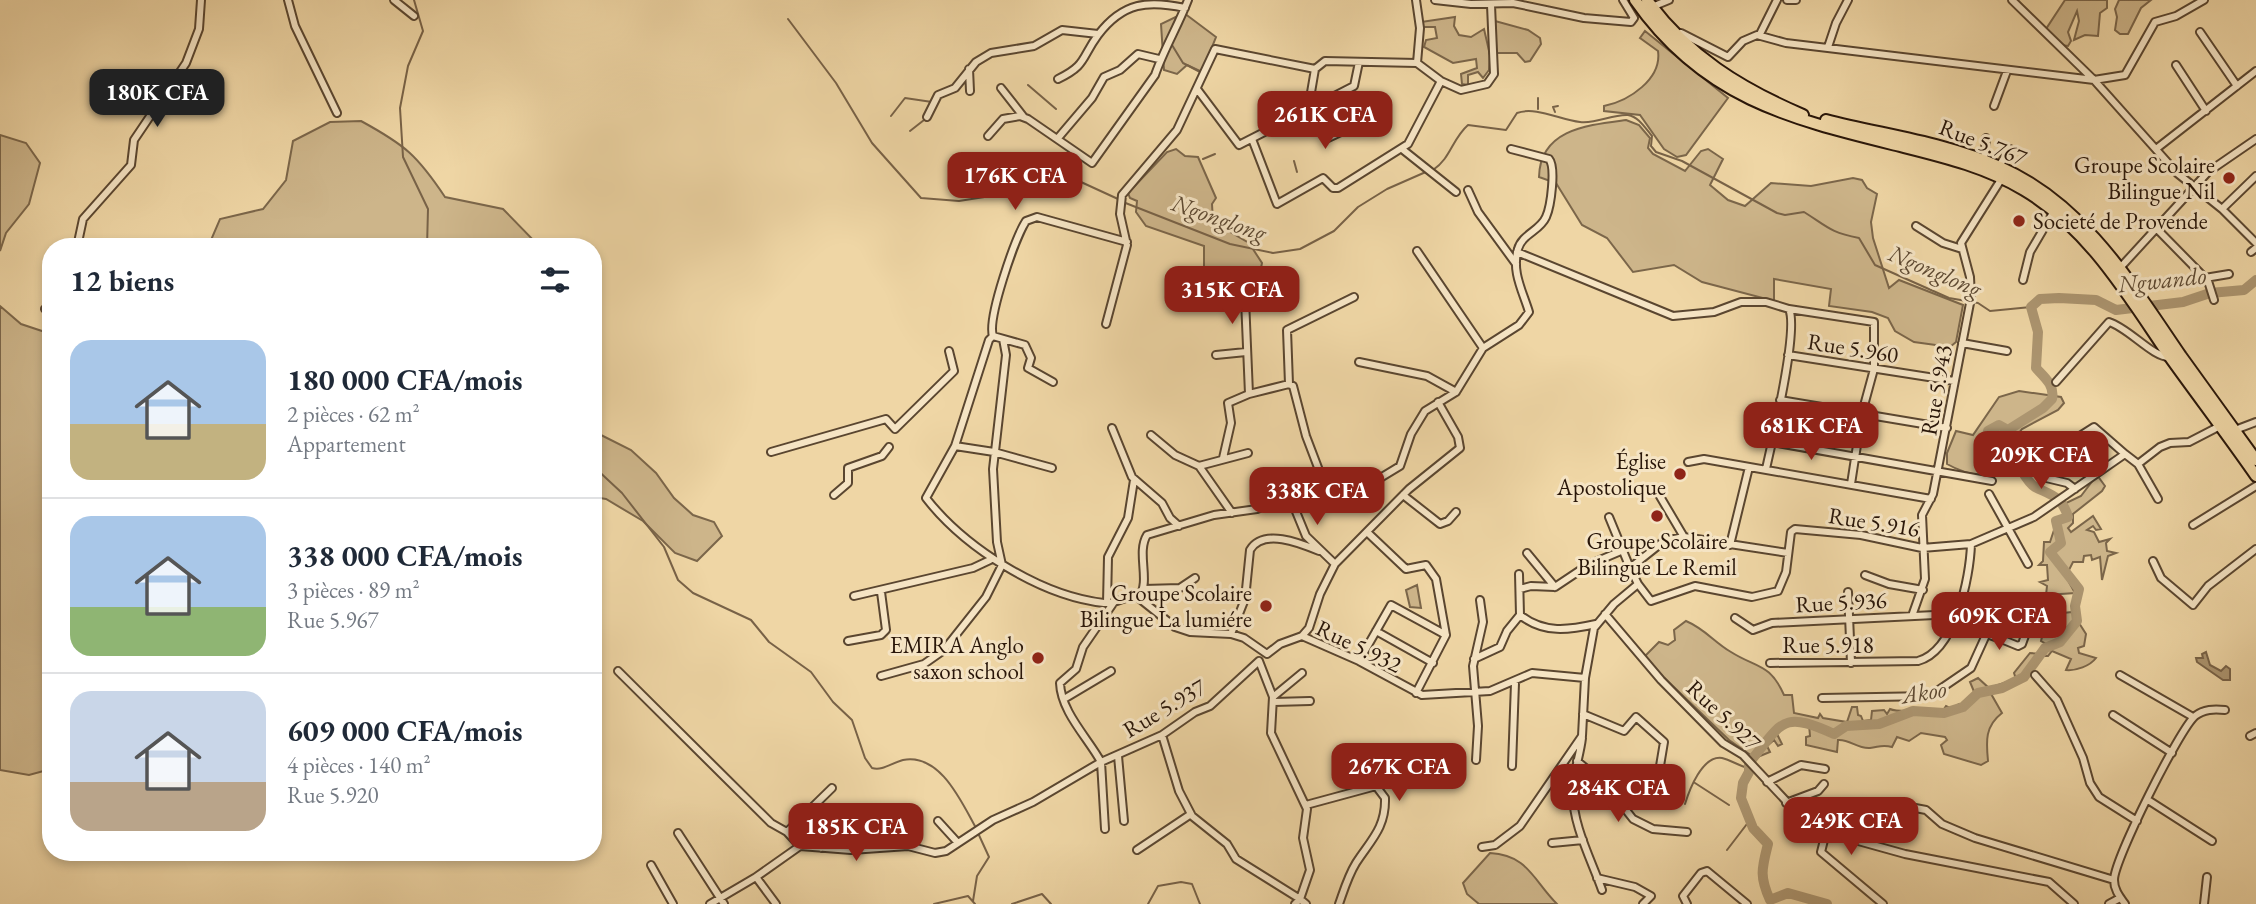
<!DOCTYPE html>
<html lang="fr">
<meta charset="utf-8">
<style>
body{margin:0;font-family:"EB Garamond",serif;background:#f2f2f3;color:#1f2937;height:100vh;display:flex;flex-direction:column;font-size:26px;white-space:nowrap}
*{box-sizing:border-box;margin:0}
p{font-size:23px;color:#747a83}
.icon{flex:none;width:38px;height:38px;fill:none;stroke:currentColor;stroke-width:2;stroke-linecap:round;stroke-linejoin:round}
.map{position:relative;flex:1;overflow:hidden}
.sheet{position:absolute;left:42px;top:238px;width:560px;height:623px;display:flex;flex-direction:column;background:#fff;border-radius:28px;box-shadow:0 4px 10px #0003}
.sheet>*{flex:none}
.price{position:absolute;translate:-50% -60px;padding:0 16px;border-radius:14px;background:#8f2418;color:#fff;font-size:23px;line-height:46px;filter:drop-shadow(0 2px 4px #0008)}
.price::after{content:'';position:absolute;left:50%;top:42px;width:21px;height:16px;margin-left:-10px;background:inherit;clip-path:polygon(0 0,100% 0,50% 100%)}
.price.on{background:#222;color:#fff}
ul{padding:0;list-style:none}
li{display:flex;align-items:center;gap:21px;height:175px;padding:0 28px}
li+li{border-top:2px solid #e0e1e3}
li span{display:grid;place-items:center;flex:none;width:196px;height:140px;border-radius:21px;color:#555}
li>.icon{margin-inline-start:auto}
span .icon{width:84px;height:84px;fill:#fffc;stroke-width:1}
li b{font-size:30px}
h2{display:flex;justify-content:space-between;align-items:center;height:84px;padding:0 28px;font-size:30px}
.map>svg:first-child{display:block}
.green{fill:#cdb58a;stroke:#7b664a;stroke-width:2}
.water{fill:#ac9570;stroke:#786247;stroke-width:2}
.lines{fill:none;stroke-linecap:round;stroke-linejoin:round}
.stream{stroke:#786247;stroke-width:2}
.river{stroke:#ac9570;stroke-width:10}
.street-casing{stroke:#5a4630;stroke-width:10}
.highway-casing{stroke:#291609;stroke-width:14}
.street{stroke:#f5e4c4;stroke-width:6}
.highway{stroke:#efd6a5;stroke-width:10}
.poi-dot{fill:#8f2418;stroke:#f5e4c4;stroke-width:2.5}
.labels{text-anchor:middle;stroke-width:6;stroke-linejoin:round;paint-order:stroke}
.street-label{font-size:23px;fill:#291609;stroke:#f5e4c4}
.poi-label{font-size:23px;fill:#291609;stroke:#f5e4c4;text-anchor:end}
.water-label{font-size:24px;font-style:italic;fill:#5d4932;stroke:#f5e4c4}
</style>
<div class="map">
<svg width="2256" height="904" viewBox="0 0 2256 904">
<rect width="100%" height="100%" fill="#efd6a5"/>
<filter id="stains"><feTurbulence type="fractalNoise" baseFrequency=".00286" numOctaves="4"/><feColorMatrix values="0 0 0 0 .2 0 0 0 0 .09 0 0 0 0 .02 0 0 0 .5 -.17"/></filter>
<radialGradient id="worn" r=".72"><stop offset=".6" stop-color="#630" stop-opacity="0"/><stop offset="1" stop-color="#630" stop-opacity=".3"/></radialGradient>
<!-- green -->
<path class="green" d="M2065,0h42v8l-7,5 -2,23 -13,-1 -11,5 5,-19 -2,-10 -9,21 3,9 -3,5 -7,-1 -15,-16z
M2119,0h32l-10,8 -13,26h-8l-5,-4 2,-13 -2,-8z
M1184,13l32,24 -14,35 -15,-7 -10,9 -13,-4 -3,-46z
M1455,17l-1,9 5,9 12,2 13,-8 6,26 -1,15 -6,8 -5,-6 -10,3v10l-6,-1 -1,-10 16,-6 -1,-9 -23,4 -29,-16 2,-7 11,-2 -2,-11h-12l-2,-5z
M1495,21l33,9 12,8 1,6 -11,17 -5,1 -8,-9h-21z
M1645,31l83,67 -42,57 -9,2 -13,-8 -24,-34 -36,-4v-5c25,-5 58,-27 54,-55l-18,-13z
M1626,120l13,5 11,13 -2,10 5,6 32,17 16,-20 7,-2 15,10 -13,26 18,15 17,6 26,-23 40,3 42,-8 9,2 5,8 10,6 -6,28 2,16 16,50 10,-8 64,25 -7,37 -6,5 -36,-5 -19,-11 -7,-13 -16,-6 -43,-6 2,-17 -57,-10v22l-72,-19 -28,-17 -41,7 -26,-34 -25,-13 -26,-42 -17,-6c1,-48 49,-52 87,-57z
M361,121c44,24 56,34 84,76l58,12 37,38h-332l12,-28 43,-10 23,-29 7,-39 37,-19z
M0,135l26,8 14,20 -11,41 -23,29 -6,18z
M1176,149l9,7 13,1 18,41 -4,6 1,18 36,21 13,20 -3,15 -7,10h-48v-42l-58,-20 -10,-14 1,-11 -7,-3 -2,-5 39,-41z
M0,306l21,18 30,10v435l-22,6 -29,-5z
M2019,391l42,6 3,6 -6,7 -36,19 -15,20 8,20c-20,11 -47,7 -68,-5v-11l9,-22 17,4 26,-38z
M593,431l38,19 25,23 18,25 19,17 21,7 8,14 -25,25 -22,-8 -32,-32 -37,-22 -13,-2z
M2097,475l8,11 -3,5 -29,23v9l-5,5 3,4 22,-16 8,13 -5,1 -3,-4 -6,4 7,2 5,10 11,-3 -4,4 1,8 9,2 -8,3 -6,24 -2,-23 -8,3 -1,-5 -7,1 -1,6h-10l-5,10 -15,-19 9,-10 -3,-20 11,-6 -6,-13 17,-8z
M2054,530l5,12 -11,10 11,12 16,29 -29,2 1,-9 -7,-4 8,-2 -1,-15h-8l4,-4 1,-19h6z
M1417,585l4,23 -11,-1 -4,-17z
M2072,612l14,22 -2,12 -6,2 1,5 17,5c-6,8 -20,13 -30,12l5,-11 -19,-8 -4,5h-6l-14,20 -31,16 -2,-3 -5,3 12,21c-17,13 -16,28 -14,48l-7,4 -37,-11 -3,-9 6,-5 -2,-3 -24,-4 -12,8 -12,-4 -5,10c-10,-3 -13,0 -22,1 -13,1 -20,-9 -32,-8l-1,12 -31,-7v-8l4,-1 -1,-11h-12l-3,-4 -10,4 -7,9 5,10 -4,2 -4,-6 -7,6 3,6 -15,6 -26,-18 -75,-72 -9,-12 14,-14 9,3 7,-5 -1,-10 12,-9c19,8 28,21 45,31 25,16 39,11 53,43h8l2,18 24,5 2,-4 3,4 24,4 5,-15h5l1,8 3,1 2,5 8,-1 1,-9 12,-1 3,4 3,-5c8,4 42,1 54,0l2,-3 6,3 7,-5 2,2 14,-12 -5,-12 8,-4 11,10 27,-9 -2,-6 16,-20 11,1 5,-10 -5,-3c4,-19 11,-28 31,-29z
M1490,853c38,2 43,27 67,51h-78l-12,-10 -4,-11z"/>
<!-- water -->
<path class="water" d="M2206,652l4,13 11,6 5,-5 4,3v11h-7l-26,-18 -1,-4h7l-1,-4z"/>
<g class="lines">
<!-- stream -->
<path class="stream" d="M414,0l9,31 -15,35 -8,42 3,49 25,52 -1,38
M788,19l48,64 36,60 49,55 38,3 122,-19 37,17
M1172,45l11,18 19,10
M1028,85l28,24
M1538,98v11
M1555,112l-2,-5 5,-1
M891,116l14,-18 27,4
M910,131l14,-11
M1203,159l12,-5
M1294,161l3,11
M1433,170c18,-12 19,-31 35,-45l38,5 11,-17c19,-7 43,7 63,9 17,2 32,-8 48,-7 11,2 17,13 24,21l-1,10 5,6 26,9 95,52 8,2 19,-3c24,15 25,20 55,26l16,27 74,33 29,5 12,8 41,-4
M1123,202l107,42 43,9 27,-4 34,-18 24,-24 29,-18 41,-18
M593,466l29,27 42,54 14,33 15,13 58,27 18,22 42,30 22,30 19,18 13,38 7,10c11,3 19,-5 31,-8 37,-7 58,41 73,68
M1695,783l34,22
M1685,804c4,-13 17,-49 37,-46 9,2 17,8 26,10
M1727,850l23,-30
M973,901l4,-25 12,-19 -11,-24
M934,904l34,-8 7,8
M1012,904l30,-10 9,10
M1148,904l10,-18 23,-4 11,2 8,20"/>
<!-- river -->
<path class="river" d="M1827,904l-39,-11 -18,7c-11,-24 -8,-32 -2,-56l-15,-16 -12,-30 2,-15 6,-11v-9c34,-41 32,-53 85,-29l12,-8 33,-2 34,-13 31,2 19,-6 15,-14 24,-5 22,-11 21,-29 15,-6 17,-21 -2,-15 4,-17 -29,-37 11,-9 -5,-22 12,-4c-6,-21 -17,-22 -33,-30 -8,-5 -13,-17 -18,-24l-11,5 -8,-5 -12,-17 2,-15 11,-6 9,5 35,-22 9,-9c3,-14 -8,-22 -16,-31l2,-36 -7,-25 9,-8 19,-1 37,2 20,10 67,-8 27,-9 34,-3 12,-10"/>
<defs>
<path id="street" d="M288,0l7,26 42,87
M394,0l20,16
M1416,0l4,28 -3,35
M1435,0l36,4 42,-1 71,15 47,4 3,-4 -11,-18
M1787,0h9
M2012,0l82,80 83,93 45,36
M1652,7l17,-7
M2200,32l37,54
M1681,33l47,24 15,-16 14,-6 29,8 308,37 31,-5 30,-53 21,-6 28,-16
M1760,34l17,-34
M1828,47l8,-24 12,-23
M2176,65l30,46
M969,69l1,22
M1058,79c29,-14 23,-21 40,-44 25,-33 50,-35 87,-27
M1001,88l22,28
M1197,89l42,56 115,-59 5,-24
M1994,106l13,-35
M1308,110l7,-41 10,-8 92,2 24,18 20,9 26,-6 7,-10 -3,-69
M1308,110l20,28 30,-14
M927,117l11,-22 17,-7 21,-26 15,-9 43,-7 28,-16 36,4
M988,136l15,-17 17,-3 8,3 64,44 63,-88c9,-26 23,-49 33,-75
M1058,138l34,-40 12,-21 16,-7 18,-16 21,5
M1252,139l25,65 46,-26 10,10h5l70,-44 33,-63
M1402,149l54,43
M2156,149l100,-78
M1984,160l2,-22
M1999,166l11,-17
M2256,176l-34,33 34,34
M1468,190l10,22 38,52
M1916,226l27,17 19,6
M2158,230l50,51 6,19
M1127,242l-90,-25 -11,4c-11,17 -39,98 -33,115l-4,4 -34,106 -29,52c38,49 114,98 178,105 10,1 21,-6 31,-8l40,32 15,5 41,2 13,4 23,16 13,-10 22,-8 57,25 63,34 68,-4 42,-18 53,5 9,-50 20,-24 24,-20 -8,-16 34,-27 20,-4 104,16
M77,247l6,-28 48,-54 3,-25 52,-77 13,-34 2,-29
M1517,252l156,64 41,-4 27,-10h25l23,7c10,21 -17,132 -23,160
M2251,252l5,-4
M2119,269l89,-97 48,-33
M2205,278l24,-4
M2023,280l7,-28 24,-41
M1245,299l4,95 40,-10 4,2 13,50 19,50
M45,309l6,-1
M1789,309l85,13v47l-12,44 -11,71
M1106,324l21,-79 -7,-31 2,-19 55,-65 38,-81 100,20
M993,336l32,9 6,13 -3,10 25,14
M1962,343l45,8
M1483,348l36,-23 10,-13c-6,-20 -18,-41 -11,-63 4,-15 22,-18 28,-32 5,-11 10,-50 3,-58l-38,-10
M1216,355l30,-3
M1788,355l166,26
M1359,362l68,14 29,16
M2056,382l53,-60c20,6 44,36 61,35
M1289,384l-2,-54 67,-33
M1780,400l167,28
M1112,428l20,49 30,26 8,15 9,8
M2235,430l21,-8
M1151,435l24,20 24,11 33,47
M1772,442l220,39
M955,446l39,6 58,16
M771,452l115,-33 9,10 59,-58 -5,-20
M1223,458l8,-35 -3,-20 21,-9
M1688,462l16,-3 227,40
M2138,464l20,35
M1199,466l49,-13
M1655,488l29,49
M2075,489l-8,-6 -25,-6 -5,-9 2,-6 55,-35 31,27
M1989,494l39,70
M834,495l14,-12v-15l34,-12 7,-9
M1403,495l37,29 8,-3 8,-9
M1290,497l16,39 29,28
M1609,517l21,51
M2193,525l63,-39
M1367,532l39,37 20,-4 10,14 10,56 -30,58
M1730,545l19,-78
M1527,553l28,34 33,-22 33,-14
M2153,561l8,17 32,27 15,-19 48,-37
M1519,574l1,41
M1865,575l24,9 34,6
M1638,584l13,17 44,-15 57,11 26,-6 8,-19 5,-40 4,-3 66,6 61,13 49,-4 63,-27 91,-63 13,10 22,-17 10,-4 19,-1 31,-16
M1144,589l36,-1 15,-10
M1520,589l11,-3 24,1
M1848,592l3,71
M854,596l119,-28 17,-8
M1139,597c12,-16 -3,-44 8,-62l67,-20 43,-6 68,-23 37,3 38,-23 11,-32 14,-23 31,-19 27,-44 -66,-97
M1114,602l-31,45 -7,22 -16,14c1,29 28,55 41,79l61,-27 33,-23 15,-6 49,-45 14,36 -2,36 36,76 -4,29 7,32 -10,29 6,5
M1107,603l1,-46 20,-39 6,-38
M1605,614l56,66 62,63 20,12 59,63 24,14 -5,20 62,52
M1912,616l13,-37 -3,-64 11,-21 38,-196 -1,-21 -9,-34 41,-65
M1735,618l18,12 19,-7 183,-9
M1952,622l49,17 7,-32
M1376,631l57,32
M1231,634l14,-35 5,-49c13,-22 50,-7 69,1
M1302,636l7,-8 11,-34 15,-30 74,-75 51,-41 -2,-11 -20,-35
M2001,639l17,7 4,-2 5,-14
M848,641l33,-6 5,-5 -5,-38
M1474,659l26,-12 7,-16 13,-16c24,19 49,15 76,9
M1359,661l32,-56 55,30
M1770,663l148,-2c37,-10 52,-83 53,-117
M618,671l153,152 16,9 13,14
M2035,675l22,25 26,58 7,25 9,14 38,24
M2120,675l73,42
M881,676l43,-12 20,-14 42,-53 16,-32 -5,-23 -4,-73 13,-114 -3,-16
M1273,697l29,-24
M1822,698l108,-2 41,-28 15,-33
M1064,699l47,-28
M1274,702l36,-1
M1583,714l41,17 12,-14 28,25 -4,24
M2113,715l59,38
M1162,735l17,56 13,25 35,28 9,15 64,40 -5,5
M2250,736l6,-3
M1582,738c-2,18 -9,35 -9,53 -1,33 18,68 29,99
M1118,756l6,65
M1476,760l2,-34 -5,-60 10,-44 -3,-22
M1577,761l30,25 26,33 20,10 34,3
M1512,766l3,-83
M1767,782l34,-17 24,4
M2148,800l64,41
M1786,803l32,-12 6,-7
M1306,805l70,-19 9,12c1,30 -15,43 -29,65 -8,13 -12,27 -17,41
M1910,807l16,3 16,14 33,14 139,42
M803,817l18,31 38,-37
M938,821l20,22
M787,832l45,-44
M1826,832l79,22 144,28 25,22
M678,833l46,71
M1552,843l31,-3
M867,847l-3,-9 8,-14
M1482,847l13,-2 25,-19 62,-90 3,-58
M1137,850l54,-36
M651,865l22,39
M756,877l20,27
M1597,878l38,9 16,9 -8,8
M710,904l46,-27 44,-31 51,4 57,-4 27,7 11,-2 47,-31 40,-18 68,-40 4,67
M1687,904l-4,-8 18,-23 6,-2 40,33
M2109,904l11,-6
M2125,904c-5,-7 -11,-14 -11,-24 0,-20 65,-150 81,-164 9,-7 19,-7 30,-6
M2204,904l3,-27"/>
<path id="highway" d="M1635,0c69,99 156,119 265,146 44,11 86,21 124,44 66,39 106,109 148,170 28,39 57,77 84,116
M1647,0c41,56 93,88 156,115
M1826,120c58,15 119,22 174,47 84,37 131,116 181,189 25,35 50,69 75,104"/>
</defs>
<!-- street casing -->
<use href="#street" class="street-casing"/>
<!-- highway casing -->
<use href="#highway" class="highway-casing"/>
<!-- street -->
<use href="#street" class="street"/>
<!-- highway -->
<use href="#highway" class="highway"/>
</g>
<!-- markers -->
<g class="poi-dot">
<circle cx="2229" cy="178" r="7"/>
<circle cx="2019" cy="221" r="7"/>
<circle cx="1680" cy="474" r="7"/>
<circle cx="1657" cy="516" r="7"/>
<circle cx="1266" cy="606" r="7"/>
<circle cx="1038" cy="658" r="7"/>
</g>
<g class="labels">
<!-- street labels -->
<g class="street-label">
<text transform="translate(1983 142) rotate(21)" y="8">Rue 5.767</text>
<text transform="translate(1853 348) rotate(9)" y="8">Rue 5.960</text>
<text transform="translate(1936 390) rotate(-80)" y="8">Rue 5.943</text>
<text transform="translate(1874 522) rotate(9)" y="8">Rue 5.916</text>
<text transform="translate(1841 602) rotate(-3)" y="8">Rue 5.936</text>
<text x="1828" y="653">Rue 5.918</text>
<text transform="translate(1359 646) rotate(26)" y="8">Rue 5.932</text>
<text transform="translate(1164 708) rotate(-31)" y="8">Rue 5.937</text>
<text transform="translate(1724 715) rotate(43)" y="8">Rue 5.927</text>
</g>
<!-- poi labels -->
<g class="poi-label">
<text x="2215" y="173">Groupe Scolaire<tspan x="2215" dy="26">Bilingue Nil</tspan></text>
<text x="2033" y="229" text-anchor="start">Societé de Provende</text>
<text x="1666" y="469">Église<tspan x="1666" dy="26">Apostolique</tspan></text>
<text x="1657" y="549" text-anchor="middle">Groupe Scolaire<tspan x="1657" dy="26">Bilingue Le Remil</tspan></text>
<text x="1252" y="601">Groupe Scolaire<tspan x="1252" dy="26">Bilingue La lumiére</tspan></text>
<text x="1024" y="653">EMIRA Anglo<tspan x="1024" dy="26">saxon school</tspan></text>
</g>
<!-- water labels -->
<g class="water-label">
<text transform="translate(1219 218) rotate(19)" y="8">Ngonglong</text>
<text transform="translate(1935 271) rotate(23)" y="8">Ngonglong</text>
<text transform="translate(2162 280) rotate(-6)" y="8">Ngwando</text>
<text transform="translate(1924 692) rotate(-9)" y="8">Akoo</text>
</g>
</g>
<rect width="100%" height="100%" filter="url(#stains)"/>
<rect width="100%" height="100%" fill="url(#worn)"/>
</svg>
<b class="price on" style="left:157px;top:129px">180K CFA</b>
<b class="price" style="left:1325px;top:151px">261K CFA</b>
<b class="price" style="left:1015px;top:212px">176K CFA</b>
<b class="price" style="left:1232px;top:326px">315K CFA</b>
<b class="price" style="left:1811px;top:462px">681K CFA</b>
<b class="price" style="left:2041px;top:491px">209K CFA</b>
<b class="price" style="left:1317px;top:527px">338K CFA</b>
<b class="price" style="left:1999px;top:652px">609K CFA</b>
<b class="price" style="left:1399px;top:803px">267K CFA</b>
<b class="price" style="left:1618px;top:824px">284K CFA</b>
<b class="price" style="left:1851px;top:857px">249K CFA</b>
<b class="price" style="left:856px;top:863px">185K CFA</b>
<section class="sheet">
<h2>12 biens<svg class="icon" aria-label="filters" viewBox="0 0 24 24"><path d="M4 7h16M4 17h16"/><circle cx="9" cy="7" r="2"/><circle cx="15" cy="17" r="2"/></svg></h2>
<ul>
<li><span style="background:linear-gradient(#a9c7e8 60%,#c2b280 0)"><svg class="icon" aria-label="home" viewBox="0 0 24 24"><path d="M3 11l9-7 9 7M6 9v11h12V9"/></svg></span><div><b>180 000 CFA/mois</b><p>2 pièces · 62 m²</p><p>Appartement</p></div></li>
<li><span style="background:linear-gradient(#a9c7e8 65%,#8fb573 0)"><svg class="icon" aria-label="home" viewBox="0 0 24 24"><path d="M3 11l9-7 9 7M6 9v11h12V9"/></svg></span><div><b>338 000 CFA/mois</b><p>3 pièces · 89 m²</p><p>Rue 5.967</p></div></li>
<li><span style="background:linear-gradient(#c9d6e8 65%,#b9a48a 0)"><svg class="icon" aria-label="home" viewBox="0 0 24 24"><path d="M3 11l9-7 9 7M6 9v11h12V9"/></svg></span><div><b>609 000 CFA/mois</b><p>4 pièces · 140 m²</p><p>Rue 5.920</p></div></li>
</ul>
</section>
</div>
